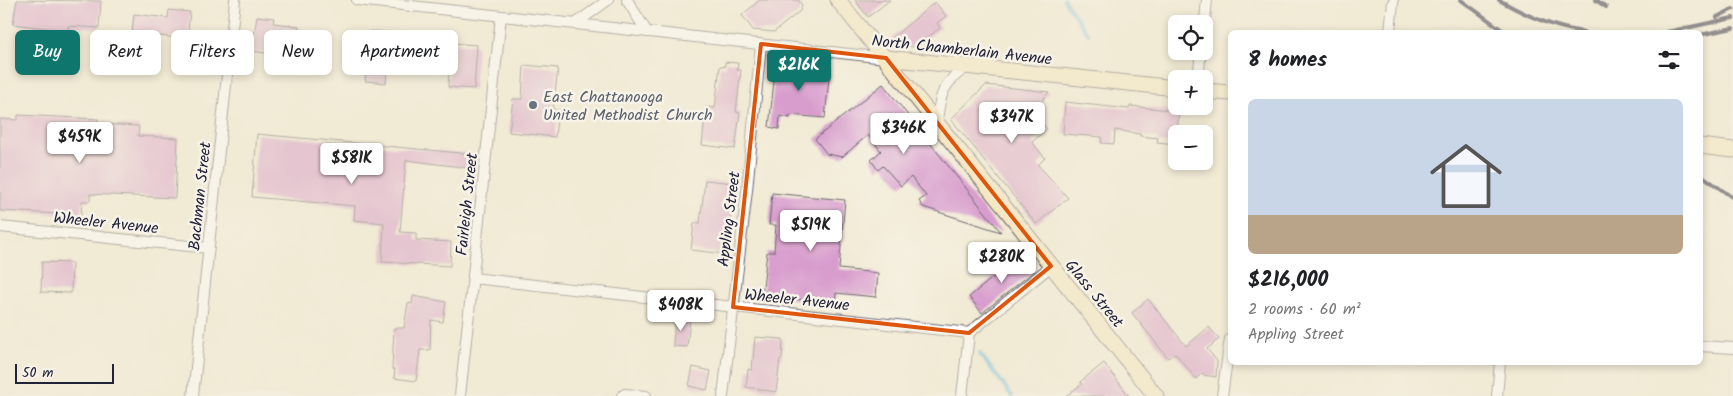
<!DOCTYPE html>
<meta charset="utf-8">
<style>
body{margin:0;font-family:Kalam,sans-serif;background:#f2f2f2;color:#202124;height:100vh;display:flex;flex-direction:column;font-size:19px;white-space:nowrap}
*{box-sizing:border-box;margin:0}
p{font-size:16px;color:#757577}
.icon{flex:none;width:28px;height:28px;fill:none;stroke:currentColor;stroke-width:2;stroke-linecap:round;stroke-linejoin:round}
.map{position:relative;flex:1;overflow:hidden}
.panel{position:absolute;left:1228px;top:30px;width:475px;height:335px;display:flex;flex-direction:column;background:#fff;border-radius:8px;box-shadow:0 2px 8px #0003}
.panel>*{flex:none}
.guide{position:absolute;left:15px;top:30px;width:475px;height:45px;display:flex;gap:10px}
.tools{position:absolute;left:1168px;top:15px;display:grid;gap:10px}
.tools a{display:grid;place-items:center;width:45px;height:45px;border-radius:8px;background:#fff;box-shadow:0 2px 8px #0003;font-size:25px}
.scale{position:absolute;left:15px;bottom:12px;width:99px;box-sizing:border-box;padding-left:5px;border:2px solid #22223b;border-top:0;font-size:14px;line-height:18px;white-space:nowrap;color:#22223b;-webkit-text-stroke:4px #f7f3e8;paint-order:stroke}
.price{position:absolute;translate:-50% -42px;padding:0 11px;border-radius:5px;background:#fff;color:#222;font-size:16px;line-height:32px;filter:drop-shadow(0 1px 2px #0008)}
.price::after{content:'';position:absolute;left:50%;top:30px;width:15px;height:11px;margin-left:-8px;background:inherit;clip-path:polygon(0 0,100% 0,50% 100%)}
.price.active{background:#0f766e;color:#fff}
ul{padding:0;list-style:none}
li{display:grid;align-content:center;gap:10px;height:265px;padding:0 20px}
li+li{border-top:1px solid #e0e0e0}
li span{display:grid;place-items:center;height:155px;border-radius:8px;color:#555}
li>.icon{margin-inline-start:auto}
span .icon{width:90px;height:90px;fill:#fffc;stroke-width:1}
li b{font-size:21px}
h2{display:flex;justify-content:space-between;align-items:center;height:60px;padding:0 20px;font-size:21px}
.pill{padding:0 18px;border-radius:8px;background:#fff;box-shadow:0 2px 8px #0003;font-size:18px;line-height:45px}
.pill.active{background:#0f766e;color:#fff}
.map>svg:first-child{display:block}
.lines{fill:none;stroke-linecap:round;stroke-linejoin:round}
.stream{stroke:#63bbe0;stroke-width:4}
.building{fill:#d89ccd}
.street-casing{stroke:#6a6871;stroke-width:12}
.secondary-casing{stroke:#6a6871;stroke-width:17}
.street{stroke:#fff;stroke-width:10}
.secondary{stroke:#f7e8c3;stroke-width:15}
.rail{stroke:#22223b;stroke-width:4}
.marked{fill:none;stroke:#de560e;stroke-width:4;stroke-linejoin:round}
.worship-dot{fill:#6b7280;stroke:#f7f3e8;stroke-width:2}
.labels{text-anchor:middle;stroke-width:5;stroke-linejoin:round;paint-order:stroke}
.street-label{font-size:16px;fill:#22223b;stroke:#f7f3e8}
.worship-label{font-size:16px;fill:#5b616d;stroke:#f7f3e8;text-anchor:start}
</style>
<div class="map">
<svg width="1733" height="396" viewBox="0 0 1733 396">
<rect width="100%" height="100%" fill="#f7f3e8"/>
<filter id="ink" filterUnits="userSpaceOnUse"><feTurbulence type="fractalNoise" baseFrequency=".02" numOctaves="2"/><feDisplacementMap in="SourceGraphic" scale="10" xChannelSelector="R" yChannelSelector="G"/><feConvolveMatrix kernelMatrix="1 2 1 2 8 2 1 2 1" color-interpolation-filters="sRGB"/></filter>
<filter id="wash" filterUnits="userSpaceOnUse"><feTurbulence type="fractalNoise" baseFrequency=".0096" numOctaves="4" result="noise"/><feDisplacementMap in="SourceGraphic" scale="20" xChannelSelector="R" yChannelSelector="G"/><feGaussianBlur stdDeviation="1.12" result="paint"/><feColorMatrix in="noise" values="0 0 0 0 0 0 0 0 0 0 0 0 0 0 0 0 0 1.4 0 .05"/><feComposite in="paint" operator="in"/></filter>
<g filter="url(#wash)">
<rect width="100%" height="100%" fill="#f1ead4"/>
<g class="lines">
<!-- stream -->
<path class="stream" d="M1064,0l24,34
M980,354l32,42"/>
</g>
<g id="blocks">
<!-- building -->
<path class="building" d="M17,0l84,1 -2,27 -31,-2v5l-55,-7z
M760,0h38l4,5 -2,6 -26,21 -21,-2 -11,-15z
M855,0h35l-22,17z
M935,2l11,14 -9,7 3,5 -25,19 -30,-3z
M169,10l21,2 -3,27 -55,-6 2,-19 34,4z
M257,16l17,2 -1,5 26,3 -5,37 -18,-2 1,-6 -25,-4z
M370,31l21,2 -5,50 -21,-2z
M451,43l26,2 -3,44 -26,-2z
M725,62l13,1 -1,7h4l-5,42 4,1 -5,36 -33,-4 4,-38 9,1 5,-42 5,1z
M776,62l54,6 -5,50 -35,-3v3l-10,-2 -1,13 -10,-2z
M524,65l34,3 -5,42h5l-3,27 -46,-5 4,-33h9z
M883,84l118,148 -78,-25 -4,-6 7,-5 -15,-19 -10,9 -18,-20 -5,4 -7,-10 10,-9 -13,-16 -26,22 -15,-3 -12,-15z
M986,85l63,7 -16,20 14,17 -15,13 13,16 -7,7 30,33 -32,26 -85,-105z
M1065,102l64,7 1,-3 49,5 -3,33 -19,-2 1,-4 -18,-2v-2l-25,-4 -1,14 -13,-1 1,-6 -39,-3z
M18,115l80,4v5l41,2 -1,10 40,2 -3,60 -85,-4v7h-8l-1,14 -81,-4v-92l18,1z
M257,134l214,20 -2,14 -63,-8 -6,72 16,1v7l35,2 -1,24 -68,-4 2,-39 -30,-3 1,-14 -103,-9z
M705,180l29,3 -8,71 -35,-4 3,-27h6z
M772,193l73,7 -6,69 39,4 -2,24 -40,-4 -1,10 -73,-7 5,-44h7l2,-27h-7z
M1021,255l13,16 -52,42 -13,-16z
M42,262l30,1 -1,30 -30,-1z
M413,296l33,6 -3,20 -12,-2 -1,30h-10l-4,31 -22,-3 1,-9h-3l2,-41h10l4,-25 4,1z
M1148,299l38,47 23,-19 10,12 -12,10 10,12 -1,16 -12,-2 -2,-2 -6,6 -21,-26 -7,5 -36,-45z
M675,317l15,2 -3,28 -14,-1z
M755,337l28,2 -1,20h-2l-4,33 -30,-5 2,-18 4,1z
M1104,363l25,33h-63l16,-12 -2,-2z
M693,367l18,4 -4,19 -18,-4z"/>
</g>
</g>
<g filter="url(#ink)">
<use href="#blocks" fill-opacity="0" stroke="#6a6871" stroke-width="1"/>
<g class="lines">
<defs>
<path id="street" d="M357,0l529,58
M627,0l20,32
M575,24l33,-24
M1204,29l3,-29
M1390,32l3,-30
M1198,79l3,-28
M937,123c2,-27 6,-41 30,-56
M0,227l209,21
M473,278l496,55
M1700,346l33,2
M193,396l42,-396
M460,396l41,-380
M622,396l3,-2 21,2
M723,396l24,-206 14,-146
M962,396l7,-63 82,-67
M1222,396l8,-57
M1497,396l3,-34"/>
<path id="secondary" d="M838,0l318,396
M886,58l290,30
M1204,91l26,2
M1700,146l33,4"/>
</defs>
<!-- street casing -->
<use href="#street" class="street-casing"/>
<!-- secondary casing -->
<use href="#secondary" class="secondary-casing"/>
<!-- street -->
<use href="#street" class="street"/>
<!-- secondary -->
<use href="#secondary" class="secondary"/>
<!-- rail -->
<path class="rail" d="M1461,0l44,32
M1499,0c26,15 54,28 85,32
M1596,0l10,7
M1717,17l16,-8
M1667,32l66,-14
M1700,35l33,-7
M1700,174l33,24"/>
</g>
</g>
<!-- marked area -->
<path d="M0 0H1733V396H0ZM761,44l125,14 165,208 -82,67 -236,-26z" fill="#f1ead4" fill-opacity=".55" fill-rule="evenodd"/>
<path class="marked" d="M761,44l125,14 165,208 -82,67 -236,-26z"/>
<!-- markers -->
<circle class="worship-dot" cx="533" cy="105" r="5"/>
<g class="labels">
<!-- street labels -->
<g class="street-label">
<text transform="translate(962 49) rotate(6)" y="6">North Chamberlain Avenue</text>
<text transform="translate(199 196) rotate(-84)" y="6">Bachman Street</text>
<text transform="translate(466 204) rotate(-84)" y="6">Fairleigh Street</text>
<text transform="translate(728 219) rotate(-83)" y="6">Appling Street</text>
<text transform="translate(106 222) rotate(6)" y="6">Wheeler Avenue</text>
<text transform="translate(1095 293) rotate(51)" y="6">Glass Street</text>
<text transform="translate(797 299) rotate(6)" y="6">Wheeler Avenue</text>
</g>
<!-- worship labels -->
<g class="worship-label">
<text x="543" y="102">East Chattanooga<tspan x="543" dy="18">United Methodist Church</tspan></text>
</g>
</g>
</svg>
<div class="tools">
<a><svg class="icon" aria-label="locate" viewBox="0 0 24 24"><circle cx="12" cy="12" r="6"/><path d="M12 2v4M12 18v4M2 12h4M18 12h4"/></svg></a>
<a>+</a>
<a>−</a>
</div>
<div class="scale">50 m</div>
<b class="price active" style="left:799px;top:92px">$216K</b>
<b class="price" style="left:1012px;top:144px">$347K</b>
<b class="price" style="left:904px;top:155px">$346K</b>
<b class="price" style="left:80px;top:164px">$459K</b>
<b class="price" style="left:352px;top:185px">$581K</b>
<b class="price" style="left:811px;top:252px">$519K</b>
<b class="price" style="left:1002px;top:284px">$280K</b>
<b class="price" style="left:681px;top:332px">$408K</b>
<div class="guide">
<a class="pill active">Buy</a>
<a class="pill">Rent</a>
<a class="pill">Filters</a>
<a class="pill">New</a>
<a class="pill">Apartment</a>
</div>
<section class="panel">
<h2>8 homes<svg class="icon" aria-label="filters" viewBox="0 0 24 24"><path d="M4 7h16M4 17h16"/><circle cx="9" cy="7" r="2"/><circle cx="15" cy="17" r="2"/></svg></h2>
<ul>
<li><span style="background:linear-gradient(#c9d6e8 75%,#b9a48a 0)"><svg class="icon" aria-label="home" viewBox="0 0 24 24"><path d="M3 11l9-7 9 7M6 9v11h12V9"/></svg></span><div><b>$216,000</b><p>2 rooms · 60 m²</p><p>Appling Street</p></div></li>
</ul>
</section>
</div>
